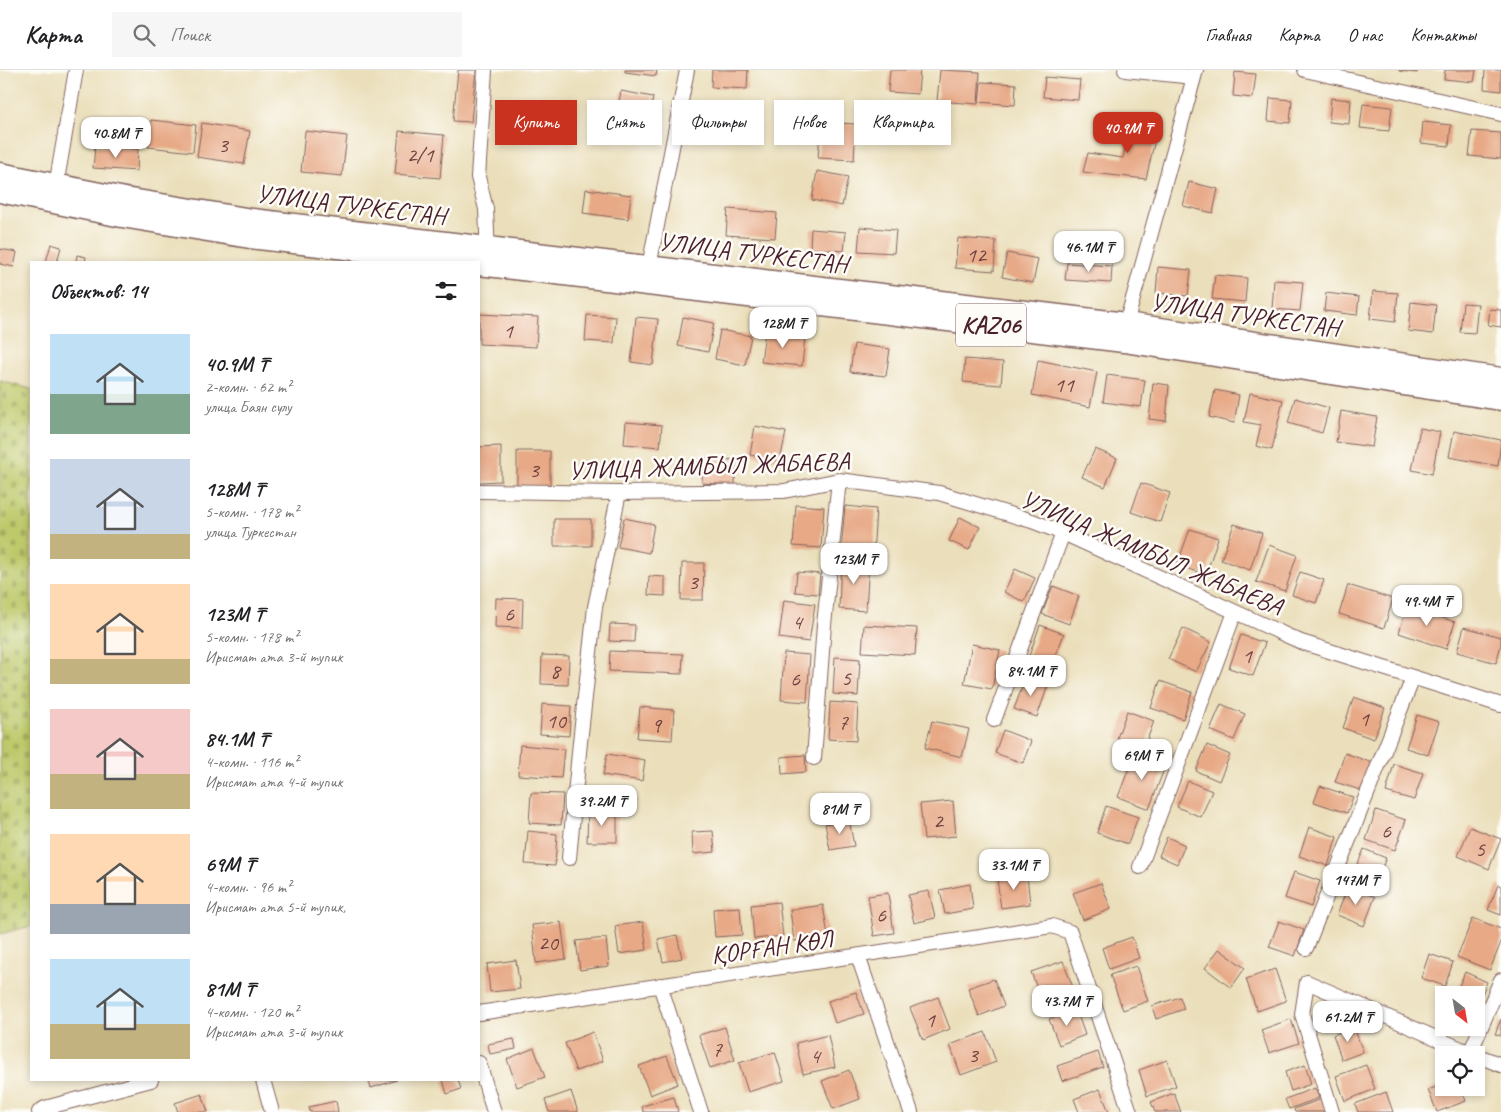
<!DOCTYPE html>
<html lang="ru">
<meta charset="utf-8">
<style>
body{margin:0;font-family:Caveat,sans-serif;background:#f6f6f6;color:#202124;height:100vh;display:flex;flex-direction:column;font-size:19px;white-space:nowrap}
*{box-sizing:border-box;margin:0}
p{font-size:16px;color:#757577}
.icon{flex:none;width:28px;height:28px;fill:none;stroke:currentColor;stroke-width:2;stroke-linecap:round;stroke-linejoin:round}
.map{position:relative;flex:1;overflow:hidden}
.side{position:absolute;left:30px;top:191px;width:450px;height:820px;display:flex;flex-direction:column;background:#fff;border-radius:0px;box-shadow:0 2px 8px #0003}
.side>*{flex:none}
.banner{position:absolute;left:495px;top:30px;width:475px;height:45px;display:flex;gap:10px}
.needle{width:32px;rotate:149deg}
.tools{position:absolute;left:1435px;top:916px;display:grid;gap:10px}
.tools a{display:grid;place-items:center;width:50px;height:50px;border-radius:0px;background:#fff;box-shadow:0 2px 8px #0003;font-size:25px}
.price{position:absolute;translate:-50% -42px;padding:0 11px;border-radius:10px;background:#fff;color:#222;font-size:16px;line-height:32px;filter:drop-shadow(0 1px 2px #0008)}
.price::after{content:'';position:absolute;left:50%;top:30px;width:15px;height:11px;margin-left:-8px;background:inherit;clip-path:polygon(0 0,100% 0,50% 100%)}
.price.on{background:#c8321e;color:#fff}
ul{padding:0;list-style:none}
li{display:flex;align-items:center;gap:15px;height:125px;padding:0 20px}
li span{display:grid;place-items:center;flex:none;width:140px;height:100px;border-radius:0px;color:#555}
li>.icon{margin-inline-start:auto}
span .icon{width:60px;height:60px;fill:#fffc;stroke-width:1}
li b{font-size:21px}
h2{display:flex;justify-content:space-between;align-items:center;height:60px;padding:0 20px;font-size:21px}
.chip{padding:0 18px;border-radius:0px;background:#fff;box-shadow:0 2px 8px #0003;font-size:18px;line-height:45px}
.chip.on{background:#c8321e;color:#fff}
header{display:flex;align-items:center;gap:30px;box-sizing:border-box;height:70px;padding:0 25px;background:#fff;border-bottom:1px solid #e0e0e0}
header strong{font-size:24px}
nav{display:flex;gap:28px;margin-inline-start:auto;font-size:18px}
.search{width:350px;height:45px;background:#f6f6f6;display:flex;align-items:center;gap:12px;box-sizing:border-box;padding:0 18px;border-radius:0px;color:#757577;font-size:19px}
.map>svg:first-child{display:block}
.cemetery{fill:url(#cemetery-stones);stroke:#84744b}
.building{fill:#e7a986}
.lines{fill:none;stroke-linecap:round;stroke-linejoin:round}
.minor-casing{stroke:#82625d;stroke-width:16}
.trunk-casing{stroke:#82625d;stroke-width:25}
.minor{stroke:#fff;stroke-width:14}
.trunk{stroke:#fff;stroke-width:22}
.labels{text-anchor:middle;stroke-width:5;stroke-linejoin:round;paint-order:stroke}
.number-label{font-size:22px;fill:#714242}
.shield{fill:#fdfcf7;stroke:#806168;stroke-width:1}
.shield-label{font-size:24px;font-weight:bold;fill:#4a1f2b}
.street-label{font-size:25px;fill:#4a1f2b;stroke:#fdfcf7}
</style>
<header>
<strong>Карта</strong>
<div class="search"><svg class="icon" aria-label="search" viewBox="0 0 24 24"><circle cx="10" cy="10" r="6"/><path d="M15 15l6 6"/></svg>Поиск</div>
<nav><a>Главная</a><a>Карта</a><a>О нас</a><a>Контакты</a></nav>
</header>
<div class="map">
<svg width="1501" height="1042" viewBox="0 0 1501 1042">
<defs>
<pattern id="cemetery-stones" width="16" height="16" patternUnits="userSpaceOnUse" patternTransform="scale(1.25)"><rect width="16" height="16" fill="#bdc96b"/><path d="M2 7V4a2 2 0 0 1 4 0v3zM10 15v-3a2 2 0 0 1 4 0v3z" fill="#a4ac5d"/></pattern>
</defs>
<rect width="100%" height="100%" fill="#fdfcf7"/>
<filter id="ink" filterUnits="userSpaceOnUse"><feTurbulence type="fractalNoise" baseFrequency=".02" numOctaves="2"/><feDisplacementMap in="SourceGraphic" scale="10" xChannelSelector="R" yChannelSelector="G"/><feConvolveMatrix kernelMatrix="1 2 1 2 8 2 1 2 1" color-interpolation-filters="sRGB"/></filter>
<filter id="wash" filterUnits="userSpaceOnUse"><feTurbulence type="fractalNoise" baseFrequency=".0096" numOctaves="4" result="noise"/><feDisplacementMap in="SourceGraphic" scale="20" xChannelSelector="R" yChannelSelector="G"/><feGaussianBlur stdDeviation="1.12" result="paint"/><feColorMatrix in="noise" values="0 0 0 0 0 0 0 0 0 0 0 0 0 0 0 0 0 1.4 0 .05"/><feComposite in="paint" operator="in"/></filter>
<g filter="url(#wash)">
<rect width="100%" height="100%" fill="#ebdfbb"/>
<!-- cemetery -->
<path class="cemetery" d="M0,311l31,8v537l-31,8z"/>
<g id="blocks">
<!-- building -->
<path class="building" d="M458,0h18l-5,52 -18,-1z
M625,0h32l-1,6 -31,-4z
M712,0h36l-1,19 -36,-2z
M890,0h30l-2,24 -30,-2z
M940,0l40,2 -2,32 -41,-3z
M1399,0h18v3l-18,-2z
M1445,0h31l-2,12 -30,-3z
M1485,0h16v21l-17,-2z
M1235,2l21,2 -3,24 -20,-2z
M1045,7l35,3 -2,20 -35,-3z
M981,12l35,2 -1,21 -36,-3z
M621,21l32,6 -6,37 -33,-6z
M1270,28l22,2 -2,23 -22,-2z
M1331,28l20,2 -2,24 -20,-2z
M1363,34l29,3 -3,24 -29,-3z
M151,50l45,5 -3,27 -45,-5z
M1131,50l28,2 -13,57 -63,-7 5,-19 35,5z
M821,52l35,2 -2,36 -36,-2z
M1423,52l28,3 -2,21 -28,-3z
M202,53l48,8 -6,33 -47,-7z
M305,61l42,5 -5,40 -41,-4z
M399,61l45,4 -4,43 -45,-4z
M1472,61l29,2v26l-32,-3z
M95,77l43,2 -1,22 -44,-3z
M817,101l31,6 -6,29 -30,-6z
M1189,112l29,7 -5,24 -30,-7z
M586,119l45,6 -3,24 -45,-6z
M728,139l49,4 -2,25 -49,-3z
M860,157l36,3 -2,23 -36,-2z
M811,159l35,3 -2,19 -34,-3z
M958,168l38,3 -2,30 -39,-3z
M51,174l10,3 -4,15h-11z
M0,179l17,3 -3,15 -14,-3z
M1007,183l31,6 -5,24 -31,-6z
M77,185l9,2 -1,5h-9z
M1067,193l45,3 -1,17 -46,-3z
M1158,197l33,3 -3,26 -32,-3z
M1215,205l32,3 -2,24 -33,-3z
M1274,210l29,2 -3,29 -28,-2z
M1373,221l25,2 -3,29 -25,-3z
M1326,223l33,4 -2,18 -33,-4z
M1411,232l25,3 -3,29 -25,-3z
M1463,233l15,1 -3,29 -15,-1z
M1490,239l11,1v17l-13,-2z
M479,244l59,3 -2,30 -57,-3z
M587,245l29,2 -2,26 -29,-2z
M636,247l22,2 -5,46 -22,-3z
M683,247l31,6 -6,29 -30,-6z
M720,260l31,6 -6,29 -30,-6z
M765,262l40,4 -3,30 -41,-4z
M854,274l36,5 -4,27 -36,-4z
M965,289l38,3 -2,23 -38,-3z
M1038,290l59,12 -7,35 -58,-12z
M1107,305l38,5 -4,27 -38,-5z
M1153,313l16,2 -3,36 -17,-2z
M1215,320l24,5 -5,28 -25,-6z
M1250,323l33,7 -11,50 -16,-4 5,-21 -17,-3z
M1295,328l34,10 -7,25 -34,-10z
M1341,341l36,6 -5,30 -36,-5z
M626,352l36,3 -2,22 -36,-3z
M755,356l31,6 -6,29 -30,-6z
M1420,358l20,4 -8,42 -20,-4z
M1454,361l47,9 -3,26 -49,-9z
M501,376v35l-22,1v-35z
M1095,379l22,9 -12,29 -23,-10z
M517,381h33v35h-33z
M703,388l33,2 -1,25 -33,-2z
M1141,413l29,10 -10,29 -29,-10z
M796,435l28,2 -3,41 -28,-2z
M845,436l31,3 -3,46 -32,-2z
M960,447l20,10 -11,23 -20,-9z
M624,448l30,6 -5,29 -31,-6z
M554,449h37v27h-37z
M1234,454l28,9 -12,37 -29,-10z
M1190,459l28,9 -12,37 -29,-10z
M1269,475l28,10 -12,36 -29,-9z
M841,490l28,1 -3,50 -27,-2z
M682,493h22l-1,37h-22z
M1015,499l20,9 -11,24 -20,-10z
M797,502l23,2 -2,20 -23,-2z
M1300,502l24,8 -8,23 -24,-8z
M649,506l16,1v19l-17,-1z
M1348,515l45,14 -9,29 -45,-14z
M1053,516l26,10 -10,28 -27,-10z
M496,528l27,1 -1,29 -27,-1z
M784,530l31,4 -6,38 -30,-4z
M1407,536l48,16 -9,27 -47,-16z
M610,554l25,1 -1,17 -25,-1z
M864,555l53,3 -2,27 -53,-3z
M1040,555l24,9 -12,31 -23,-9z
M1464,557l37,10v8l-5,18 -39,-11z
M1183,558l28,14 -15,30 -28,-13z
M1241,565l24,8 -12,33 -24,-8z
M972,574l28,6 -8,39 -28,-5z
M610,581l73,3 -1,20 -73,-3z
M784,583l26,2 -3,47 -26,-2z
M542,585l27,1 -1,29 -27,-1z
M835,587l25,2 -2,37 -25,-2z
M1026,607l22,8 -11,32 -23,-8z
M1160,611l32,11 -9,27 -32,-11z
M1354,627l31,11 -11,31 -31,-11z
M830,632l28,2 -2,37 -28,-2z
M542,634l29,2 -2,30 -29,-2z
M1221,634l24,10 -11,26 -24,-10z
M640,637l34,3 -2,30 -35,-2z
M1127,641l27,10 -10,27 -27,-10z
M1417,645l22,7 -11,33 -22,-7z
M932,651l37,8 -7,28 -37,-9z
M1003,660l28,11 -8,22 -28,-10z
M520,675l44,4 -3,29 -43,-3z
M1207,675l23,10 -11,26 -23,-10z
M1135,682l31,12 -17,45 -31,-12z
M1345,683l28,10 -10,28 -28,-9z
M607,684l38,6 -3,21 -39,-6z
M805,685l1,17 -24,2 -1,-17z
M1394,694l29,9 -9,27 -28,-8z
M1188,711l24,10 -11,26 -24,-10z
M1320,716l33,11 -6,16 -33,-11z
M531,723l32,1 -2,31 -32,-2z
M953,731l3,35 -32,3 -4,-35z
M1106,736l32,11 -10,27 -31,-11z
M1376,740l30,10 -11,30 -29,-10z
M588,741h29v31h-30z
M849,749l5,27 -24,4 -5,-26z
M1309,757l28,10 -9,29 -29,-10z
M1470,757l31,12 -12,30 -31,-13z
M528,761l29,3 -2,32 -30,-2z
M713,761l2,21 -22,2 -1,-22z
M1167,767l18,8 -8,19 -18,-8z
M1364,779l22,9 -10,24 -22,-9z
M1294,802l26,9 -9,26 -26,-9z
M1027,805l3,29 -29,4 -4,-29z
M1101,813l10,26 -28,11 -10,-27z
M970,814l3,25 -28,5 -5,-24z
M1498,815l3,1v29l-13,-5z
M1348,816l27,11 -11,29 -27,-11z
M929,821l6,27 -21,5 -6,-28z
M888,823l6,40 -20,3 -6,-40z
M779,832l4,34 -29,3 -3,-34z
M823,835l5,31 -34,5 -4,-31z
M740,837l2,28 -27,2 -2,-28z
M1473,848l28,11v13l-11,28 -33,-13z
M1279,851l25,9 -9,26 -26,-9z
M561,852l5,37 -30,4 -4,-38z
M643,852l4,28 -28,4 -4,-28z
M677,865l5,23 -19,4 -5,-23z
M1132,867l7,21 -30,11 -7,-21z
M606,868l3,28 -29,4 -4,-29z
M1219,879l26,19 -14,20 -26,-20z
M1429,884l24,8 -8,24 -24,-8z
M516,890l4,29 -30,3 -3,-28z
M1063,891l11,29 -32,12 -11,-30z
M1136,896l12,35 -25,9 -13,-35z
M1275,899l11,32 -29,10 -11,-32z
M1465,902l22,10 -11,27v-14h-21z
M994,909l10,27 -25,10 -11,-28z
M856,922l8,22 -29,9 -7,-22z
M938,927l12,32 -27,11 -13,-32z
M1180,927l4,12 -28,10 -4,-13z
M1076,939l9,26 -26,10 -10,-26z
M1291,949l8,24 -30,10 -8,-23z
M1501,949v17l-6,-2z
M725,957l10,33 -25,8 -11,-33z
M1354,957l9,25 -21,8 -9,-25z
M593,962l10,29 -27,10 -11,-28z
M985,962l11,30 -35,13 -11,-30z
M828,965l7,32 -32,7 -7,-31z
M514,969l2,10 -26,5 -2,-10z
M534,978l11,29 -28,10 -10,-28z
M775,982l9,29 -36,11 -9,-29z
M1098,982l5,15 -41,14 -5,-15z
M667,986l11,28 -28,11 -11,-29z
M1167,990l9,26 -29,10 -8,-26z
M1305,995l6,19 -20,7 -6,-19z
M1366,995l9,24 -30,12 -9,-25z
M849,1000l11,29 -27,10 -11,-28z
M368,1010h29l-26,8z
M443,1010h15l3,9 -14,5z
M1444,1014v4h17l5,13 -29,11 -9,-22z
M1315,1018l4,10 -30,11 -4,-10z
M1100,1019l9,23h-30l-5,-13z
M571,1021l7,21h-29l-4,-12z
M1386,1022l7,20h-35l-3,-8z
M1174,1023l7,19h-26l-4,-10z
M202,1024l6,18h-30l-3,-9z
M674,1027l4,15h-35l-1,-6z
M1322,1029l5,13h-32l-1,-3z
M336,1031l2,11h-28l-1,-5z"/>
</g>
</g>
<g filter="url(#ink)">
<use href="#blocks" fill-opacity="0" stroke="#82625d" stroke-width="1"/>
<g class="lines">
<defs>
<path id="minor" d="M485,0l-7,107 8,32 2,45
M1125,0l69,7
M1305,0l196,44
M56,116l20,-116
M649,197l38,-197
M1126,254l70,-254
M479,421l140,2 165,-2 55,-11 100,13 93,28 31,12 238,109 200,63
M994,650l69,-187
M814,688l10,-133 15,-145
M569,788l11,-116 15,-135 24,-114
M1140,797l95,-255
M1306,878l107,-270
M858,886l53,156
M660,915l41,127
M479,943l573,-87 18,6 60,180
M1470,983l31,-73
M1476,985l25,10
M479,993l15,49
M263,1010l9,32
M39,1042l6,-4 106,-28
M1332,1042l-30,-98 5,-32 168,73"/>
<path id="trunk" d="M0,104l125,25 127,21 874,104 375,55
M0,121l122,25 128,21 218,25
M479,194l645,77 377,58"/>
</defs>
<!-- minor casing -->
<use href="#minor" class="minor-casing"/>
<!-- trunk casing -->
<use href="#trunk" class="trunk-casing"/>
<!-- minor -->
<use href="#minor" class="minor"/>
<!-- trunk -->
<use href="#trunk" class="trunk"/>
</g>
</g>
<g class="labels">
<!-- number labels -->
<g class="number-label">
<text x="223" y="82">3</text>
<text x="420" y="92">2/1</text>
<text x="976" y="192">12</text>
<text x="508" y="268">1</text>
<text x="1064" y="322">11</text>
<text x="534" y="407">3</text>
<text x="693" y="519">3</text>
<text x="509" y="551">6</text>
<text x="797" y="559">4</text>
<text x="1247" y="593">1</text>
<text x="555" y="608">8</text>
<text x="846" y="615">5</text>
<text x="795" y="616">6</text>
<text x="1364" y="656">1</text>
<text x="556" y="658">10</text>
<text x="843" y="659">7</text>
<text x="656" y="662">9</text>
<text x="938" y="758">2</text>
<text x="1386" y="768">6</text>
<text x="1480" y="786">5</text>
<text x="881" y="852">6</text>
<text x="548" y="880">20</text>
<text x="930" y="957">1</text>
<text x="717" y="986">7</text>
<text x="973" y="992">3</text>
<text x="815" y="993">4</text>
</g>
<!-- shield labels -->
<rect class="shield" x="956" y="233.5" width="70" height="43" rx="4"/>
<g class="shield-label">
<text x="991" y="263">KАZ06</text>
</g>
<!-- street labels -->
<g class="street-label">
<text transform="translate(351 134) rotate(7)" y="9">УЛИЦА ТУРКЕСТАН</text>
<text transform="translate(753 182) rotate(7)" y="9">УЛИЦА ТУРКЕСТАН</text>
<text transform="translate(1245 244) rotate(8)" y="9">УЛИЦА ТУРКЕСТАН</text>
<text transform="translate(709 395) rotate(-2)" y="9">УЛИЦА ЖАМБЫЛ ЖАБАЕВА</text>
<text transform="translate(1152 482) rotate(23)" y="9">УЛИЦА ЖАМБЫЛ ЖАБАЕВА</text>
<text transform="translate(772 876) rotate(-8)" y="9">ҚОРҒАН КӨЛ</text>
</g>
</g>
</svg>
<div class="tools">
<a><svg class="needle" viewBox="-14 -14 28 28"><path d="M0-13l5 13h-10z" fill="#e53935"/><path d="M0 13l5-13h-10z" fill="#757577"/></svg></a>
<a><svg class="icon" aria-label="locate" viewBox="0 0 24 24"><circle cx="12" cy="12" r="6"/><path d="M12 2v4M12 18v4M2 12h4M18 12h4"/></svg></a>
</div>
<b class="price on" style="left:1128px;top:84px">40.9M ₸</b>
<b class="price" style="left:116px;top:89px">40.8M ₸</b>
<b class="price" style="left:1089px;top:203px">46.1M ₸</b>
<b class="price" style="left:783px;top:279px">128M ₸</b>
<b class="price" style="left:854px;top:515px">123M ₸</b>
<b class="price" style="left:1427px;top:557px">49.4M ₸</b>
<b class="price" style="left:1031px;top:627px">84.1M ₸</b>
<b class="price" style="left:1142px;top:711px">69M ₸</b>
<b class="price" style="left:602px;top:757px">39.2M ₸</b>
<b class="price" style="left:840px;top:765px">81M ₸</b>
<b class="price" style="left:1014px;top:821px">33.1M ₸</b>
<b class="price" style="left:1356px;top:836px">147M ₸</b>
<b class="price" style="left:1067px;top:957px">43.7M ₸</b>
<b class="price" style="left:1348px;top:973px">61.2M ₸</b>
<div class="banner">
<a class="chip on">Купить</a>
<a class="chip">Снять</a>
<a class="chip">Фильтры</a>
<a class="chip">Новое</a>
<a class="chip">Квартира</a>
</div>
<section class="side">
<h2>Объектов: 14<svg class="icon" aria-label="filters" viewBox="0 0 24 24"><path d="M4 7h16M4 17h16"/><circle cx="9" cy="7" r="2"/><circle cx="15" cy="17" r="2"/></svg></h2>
<ul>
<li><span style="background:linear-gradient(#bfe0f5 60%,#7fa58c 0)"><svg class="icon" aria-label="home" viewBox="0 0 24 24"><path d="M3 11l9-7 9 7M6 9v11h12V9"/></svg></span><div><b>40.9M ₸</b><p>2-комн. · 62 m²</p><p>улица Баян сулу</p></div></li>
<li><span style="background:linear-gradient(#c9d6e8 75%,#c2b280 0)"><svg class="icon" aria-label="home" viewBox="0 0 24 24"><path d="M3 11l9-7 9 7M6 9v11h12V9"/></svg></span><div><b>128M ₸</b><p>5-комн. · 178 m²</p><p>улица Туркестан</p></div></li>
<li><span style="background:linear-gradient(#ffd9b3 75%,#c2b280 0)"><svg class="icon" aria-label="home" viewBox="0 0 24 24"><path d="M3 11l9-7 9 7M6 9v11h12V9"/></svg></span><div><b>123M ₸</b><p>5-комн. · 178 m²</p><p>Ирисмат ата 3-й тупик</p></div></li>
<li><span style="background:linear-gradient(#f6c9c9 65%,#c2b280 0)"><svg class="icon" aria-label="home" viewBox="0 0 24 24"><path d="M3 11l9-7 9 7M6 9v11h12V9"/></svg></span><div><b>84.1M ₸</b><p>4-комн. · 116 m²</p><p>Ирисмат ата 4-й тупик</p></div></li>
<li><span style="background:linear-gradient(#ffd9b3 70%,#9aa5b1 0)"><svg class="icon" aria-label="home" viewBox="0 0 24 24"><path d="M3 11l9-7 9 7M6 9v11h12V9"/></svg></span><div><b>69M ₸</b><p>4-комн. · 96 m²</p><p>Ирисмат ата 5-й тупик,</p></div></li>
<li><span style="background:linear-gradient(#bfe0f5 65%,#c2b280 0)"><svg class="icon" aria-label="home" viewBox="0 0 24 24"><path d="M3 11l9-7 9 7M6 9v11h12V9"/></svg></span><div><b>81M ₸</b><p>4-комн. · 120 m²</p><p>Ирисмат ата 3-й тупик</p></div></li>
</ul>
</section>
</div>
